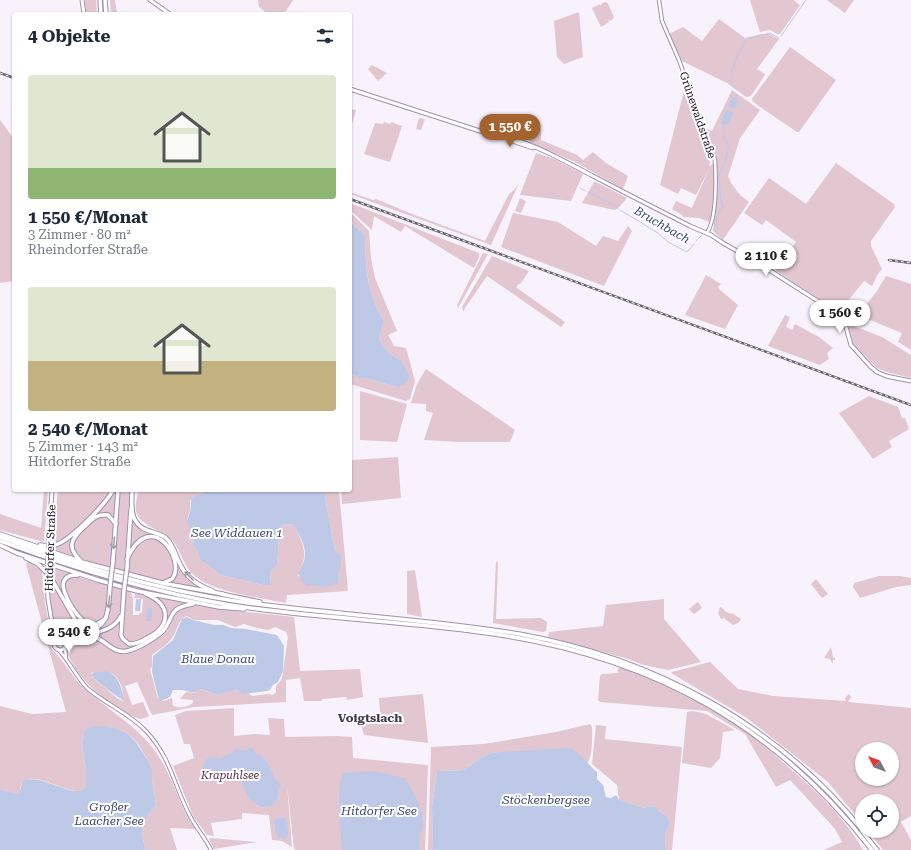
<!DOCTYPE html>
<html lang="de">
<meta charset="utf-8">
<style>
body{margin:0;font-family:"Roboto Serif",serif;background:#f6f6f7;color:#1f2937;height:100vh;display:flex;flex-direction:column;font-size:15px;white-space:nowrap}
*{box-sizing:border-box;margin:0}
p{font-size:13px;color:#747a83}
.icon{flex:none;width:22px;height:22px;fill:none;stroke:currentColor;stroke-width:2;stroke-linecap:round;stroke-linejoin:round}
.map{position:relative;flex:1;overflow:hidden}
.panel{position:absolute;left:12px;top:12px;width:340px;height:480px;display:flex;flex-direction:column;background:#fff;border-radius:4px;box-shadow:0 1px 3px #0004}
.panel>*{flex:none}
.needle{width:26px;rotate:311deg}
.controls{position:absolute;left:855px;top:742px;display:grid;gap:8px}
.controls a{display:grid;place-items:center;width:44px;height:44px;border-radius:50%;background:#fff;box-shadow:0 1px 3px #0004;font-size:20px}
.price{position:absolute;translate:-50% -34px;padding:0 9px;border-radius:14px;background:#fff;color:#222;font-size:13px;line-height:26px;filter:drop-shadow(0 1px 2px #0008)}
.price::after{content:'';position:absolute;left:50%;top:24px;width:12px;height:9px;margin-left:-6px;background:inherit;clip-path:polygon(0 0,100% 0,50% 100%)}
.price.current{background:#a4622f;color:#fff}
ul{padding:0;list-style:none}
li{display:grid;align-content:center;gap:8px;height:212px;padding:0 16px}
li span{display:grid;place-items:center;height:124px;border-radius:4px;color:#555}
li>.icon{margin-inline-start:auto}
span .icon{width:72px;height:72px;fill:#fffc;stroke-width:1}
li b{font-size:17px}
h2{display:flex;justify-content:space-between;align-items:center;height:48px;padding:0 16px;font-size:17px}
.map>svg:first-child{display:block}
.green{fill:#e2c6d0;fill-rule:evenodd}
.water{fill:#bdc9e7}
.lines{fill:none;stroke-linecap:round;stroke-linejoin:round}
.stream{stroke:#bdc9e7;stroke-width:1}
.tertiary-casing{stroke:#9f91aa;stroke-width:4.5}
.secondary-casing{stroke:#9f91aa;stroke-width:5}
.motorway-casing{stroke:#9f91aa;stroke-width:5.5}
.tertiary{stroke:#fff;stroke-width:2.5}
.secondary{stroke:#fff;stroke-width:3}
.motorway{stroke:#fff;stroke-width:3.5}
.rail-casing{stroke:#68626c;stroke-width:2.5}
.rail{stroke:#fff;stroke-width:1;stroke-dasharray:3;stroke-linecap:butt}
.secondary-bridge-casing{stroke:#9f91aa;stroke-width:5;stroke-linecap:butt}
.motorway-bridge-casing{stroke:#9f91aa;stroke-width:5.5;stroke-linecap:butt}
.secondary-bridge{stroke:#fff;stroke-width:3}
.motorway-bridge{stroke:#fff;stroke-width:3.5}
.oneway{stroke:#a19fa3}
.labels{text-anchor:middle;stroke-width:4;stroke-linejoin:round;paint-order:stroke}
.street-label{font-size:11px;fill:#151018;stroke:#fff}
.park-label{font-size:11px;font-style:italic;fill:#592b40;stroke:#fff}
.water-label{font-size:12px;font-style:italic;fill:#394872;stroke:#fff}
.neighbourhood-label{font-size:12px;font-weight:bold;fill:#44384d;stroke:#fff}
</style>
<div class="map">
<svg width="911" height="850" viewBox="0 0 911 850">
<rect width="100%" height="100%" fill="#f8f2fd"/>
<!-- green -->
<path class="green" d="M85,0h11l1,14h-11z
M110,0h5l2,14h-6z
M258,0h35l-9,14h-16l-9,-7z
M750,0h43l7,5 -20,29h-3l-7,-4 -10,2z
M827,0h27l-9,13z
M607,2l7,15 -3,4 -3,-1 1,2 -8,5 -9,-19 8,-4 1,2 1,-3z
M579,12l4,45 -19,7 -7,-7 -3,-36z
M719,19l26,19 17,-4h8l9,5 -22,30 8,5v1l-14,21 -5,1 -19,-14 -45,-22 -13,-27 14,-7 19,14z
M790,47l46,33 -37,52h-2l-44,-30 -1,-3z
M372,65l15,8 -9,8 -10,-12z
M685,87l25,75 -1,5 7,-7 -10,-32 6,3 20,-41 28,20 -20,28 -12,38 3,7 9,12 9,7 -26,38 -10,-9 1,-7 -15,-6 -16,-1 -1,-2 -10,-6 4,-8 16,7 17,-39 -13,26 -15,-7 -3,6 -18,-9z
M350,109l6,1 -6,21z
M502,115l15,2 7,3 -5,19 -23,-6z
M419,118l6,1 -4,11 -5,-1z
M0,120l14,19v142l-14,2z
M384,122l6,2 1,-2 11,4 -12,36 -26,-8 11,-31 8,1z
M534,124l7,6v10l36,15 6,5 10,-8 13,11 22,13 -5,13 -48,-27 -46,-20z
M536,153l18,6 29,15 -12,27 -51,-6z
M836,163l58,41 1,3 -24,34v5l11,23c-6,6 -6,10 -10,17l-8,-5 -17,21 -11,8 -60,-39 20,-29 -30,-22 -4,5 -18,-12 25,-35 37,26z
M594,182h2l31,16 -6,7 -6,5 -33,-7z
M519,183l-28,62 -141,-51v-2l23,8 3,-1 36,15 73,27 24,-47 5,-4z
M520,198l6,3 -5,12 -6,-2z
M350,203l129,50v4l-5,11 -69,-42 -4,6 -27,-16 -2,14 -22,-20z
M350,212l19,19 2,27 4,20 22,53 -9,4 6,11 12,2 9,33 -5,18 -4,2 -56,-17v-11l8,5h7l32,9 3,-27 -11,-7 -10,-14 5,-18c-18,-31 -18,-51 -19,-86l-15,-13z
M513,213l45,9 38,24 7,-10 15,5 10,-15 4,5 -28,55 -103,-39z
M483,253l5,1 -30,54 -1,-3z
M492,256l37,15 -8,12 -4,2v3l48,34 -4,5 -74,-51 -22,32 -1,3h-1l-1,-4z
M706,275l15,9 -3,3 2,3 18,15 -13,24 -40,-14z
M886,276l25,8v66l-13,-8 4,-9 -44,-18 19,-24z
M785,315l5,2 -4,10 6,3 3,-6 24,13 14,11 -6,5 2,6 -9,6 -52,-19z
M848,324l34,13 29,18v23l-24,-6 -10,-4 -24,-24z
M426,369l89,61 -5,12h-51l-35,-2 9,-27 -7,-2v-7l-15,-1 6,-19z
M360,391l47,13 -10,38 -37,-2z
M869,396l29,11 4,11h3l4,11 -20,12 3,6 -19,12 -34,-46z
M350,448l2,12 46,-3 3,41 -59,6 -1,-14h9z
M44,490h4l-4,52 -44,-12v-16l41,14z
M58,490h54c-14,20 -36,44 -59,54z
M115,490h2l-2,31 -3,-4 -13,-3 -23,20 -4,18 4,6 -26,-8v-3l7,-1c19,-16 46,-33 58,-56z
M119,490h11l-6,81 -10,-3z
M138,490h65l-2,4 -11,7v10l-3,8 7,22 -1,4 4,5 3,10 21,15 42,10h8l-1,-13 7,-8 3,-37 5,-3 9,1c10,22 15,27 4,51l26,11 15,-6 -4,-30 -10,-54v-7h14l9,101 -61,4 -1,8c-24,-5 -75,-11 -92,-28 -11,-9 -14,-28 -23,-36 -9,-8 -33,-15 -35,-28 -1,-6 1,-14 2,-21z
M106,516l8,7v3l-3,42 -27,-8 -10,-9 -1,-8 5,-9 20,-17z
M132,516c11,23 23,12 37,27 8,18 19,37 37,47l-38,-7 8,-6c11,-27 -30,-63 -47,-25z
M151,537l9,3 10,12 5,15 -3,11 -12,3 -32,-9 2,-17 8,-13z
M28,561l14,10 3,32 6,32 -1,8 2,6c13,13 21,30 35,42 23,20 50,35 68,60 18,24 23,54 40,78l-25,-1 7,22h-31c-4,-12 -7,-26 3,-36 3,-4 6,-6 7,-10l-4,-24v-13l-15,-25 -10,-9 -12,-5 -12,-2 -16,2 -4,9 -1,7 4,27v15l-4,4c-12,5 -37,-13 -52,-11 -3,1 -7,3 -9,5l-1,8 -3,2 -17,-5v-83l32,8 34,-2 -40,-148z
M496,561l2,2 -2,56 45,-1 6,4 -1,9 -3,1 -50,-9z
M49,566l23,7 -9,10c4,12 10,36 22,41 4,2 9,1 13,1l1,1 -15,7 -26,-48 -9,-12z
M415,570l7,47 -15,-3v-43z
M49,576l31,54v3c-6,3 -16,7 -21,2 -9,-10 -10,-46 -10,-59z
M75,576l34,9c-1,9 -1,22 -5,30 -4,10 -17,10 -23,3 -6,-6 -19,-28 -16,-36 2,-4 6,-5 10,-6z
M879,576h21l11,2v7l-15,2 -36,11 -7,-11 1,-4z
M816,579l12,15 -6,4 -11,-14z
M112,586l11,3c-3,28 -2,35 -31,43 20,-10 18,-26 20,-46z
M126,590h4l3,9v16h5l4,-3 1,-13h-3v-1h-6l1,-4 3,-1 18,8 6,8 2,10 -5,10 -20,12 -9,2 -5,-3 -3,-6z
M154,597l32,6c-20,7 -13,14 -24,27 -7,9 -21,14 -32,19 -13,4 -25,-7 -36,-14l18,-7 8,-8c0,3 -2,9 -2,12 6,34 75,-8 36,-35z
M664,599v20l37,43 -33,8 -24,-5 -16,-6 -80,-22 1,-5 54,-6 3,-21z
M698,602l4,6 -8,6 -5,-5z
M192,605c34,6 68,8 102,12l6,54 60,-2 3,28 -16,3 -1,-3 -24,2v2h-18l-4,-23 -14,2v22l-92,5 -42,8 -15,-33 -12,4 7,19 11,-3 6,14c-4,2 -7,4 -12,2 -12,-4 -39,-23 -48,-33 -9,-9 -16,-19 -21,-30 4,-4 6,-11 12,-13 6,-1 6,1 14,-3 8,3 15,11 24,13 3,1 7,2 10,1 8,-1 32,-14 38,-21 11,-13 4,-23 26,-27zM186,616l8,4h24l17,7 9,-3 13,4 11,2 7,-3 11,5 2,5 -6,42 -6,7v6l-3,3 -6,-1 -15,2 -4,-3c-5,1 -8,0 -12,-4h-2l-16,6 -4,-1 -12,-5 -8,4 -8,-1 -6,7 13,1v3c-7,5 -12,5 -20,3l-1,-8 -9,3 -5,-2 -8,-30 2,-2v-12c7,-5 15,-10 20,-17 6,-8 5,-17 14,-22zM97,672c4,0 7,-1 10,0 13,2 16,17 17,28l-2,1 -5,-3 -25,-21 -1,-4z
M720,607l4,2v2l7,3 1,-1 9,6 -3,4 -5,2 -9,-7 -3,1 -3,-6z
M831,647l2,11h2v2h-2v3h-1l-2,-4 -6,-1z
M710,662l28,27 35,7 73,5 -1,-3 4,-4 2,3 -3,5 63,6v108l-10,6 10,18v10h-28l-15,-19h24v-30h-30v22l-34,-41 -81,-64 -76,-45 1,-1zM862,749h30v30h-30z
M620,667c44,17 87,38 127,65 16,11 31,26 46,39 26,23 53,48 70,79h-39l18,-8 -7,-13 -45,-49 -14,7 -31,-53 -38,-23 -107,-9 -2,-2 2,-24 2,-2 17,-1 -2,-3z
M423,694l5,49 -64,-8 -3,-10 20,-2 -2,-25z
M234,708v28l20,-2 16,1 -2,-17 16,1 1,18 51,-1 16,1 1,21 75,7 -3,85h-128l-3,-1 -7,-65 5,63 -10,-6 -10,-1 -3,-25 -27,-2v6l-31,4 3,13 -7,-1 -14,-19 -20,-50 21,-8 -4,-14h-6l-9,-29 11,-4z
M693,711l13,3 29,16 -12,2 -3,26 -9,10 -29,-5 5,-51z
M590,724l2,3c0,11 1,28 -5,37l-12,-13 -76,1 -9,1 -8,4 -18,13 -27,1 -5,36 1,43h-5l3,-103 53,-3 72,-12z
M596,725l10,1 -1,13 77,8 -10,103h-6l-1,-17 3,-5 -2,-13 -8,-4 -2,-4 -5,-1 -7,2 -25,-8 -2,-15 -25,-21z
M211,838l46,4 -43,7 -5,-10z"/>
<!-- water -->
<path class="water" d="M732,97l5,1 1,5 -4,6 -6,-3z
M726,110l7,3 -3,9 -5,4 -4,-3z
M350,222l15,13c1,35 1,55 19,86l-5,18 10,14 11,7 9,15 -1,6 -3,3 -8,3 -32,-9h-7l-8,-5z
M203,490h122v7l10,54 6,5v11l-3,4 1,10 -2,3 -13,3 -6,-1h-11c-16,-14 -3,-15 -2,-31 1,-10 -7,-21 -11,-30l-9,-1 -5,3 -3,38 -7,7 1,13h-8l-42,-10 -21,-15 -3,-10 -4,-5 1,-4 -7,-19c0,-4 2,-6 3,-10 3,-11 -3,-14 11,-18z
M136,599h5l-1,12h-5z
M148,607l4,2v7l-2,5h-4z
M186,617l7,3 21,5h9l8,3 15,1 31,6 7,11 -1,25 -5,11 -5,3 -3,5 -4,1 -22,3 -3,-1 -5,-4 -18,6 -4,-1 -12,-5c-11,5 -7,4 -19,1 -2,0 -7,0 -10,0l-3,7 -9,4 -2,-1 -7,-28 1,-16 20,-16 9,-21z
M106,671c11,4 13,10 16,20 1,4 2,6 2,10l-16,-11 -18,-15 5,-3z
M94,726h11l10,2 12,5 9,9 16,25v13l4,24c-1,4 -4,6 -7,10 -10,11 -7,24 -3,36h-146v-61l17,5 3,-2 2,-10c15,-11 46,14 60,8l4,-4v-15l-4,-27 2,-12 3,-4z
M252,747l4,7 5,1 7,9 5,9v3l7,7 -3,17 -5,6 -11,1 -11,-7 -8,-16v-8l-3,-5 -8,3 -3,-1c-6,2 -12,1 -16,4 -13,-3 -11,-12 -3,-20l11,2 17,-10 11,2 -1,-2z
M569,748c11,4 18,16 28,24v7l6,6 3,12 5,1 5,-3 3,5 25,8 7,-2 5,1 2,4 8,4 3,6 -1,7 -3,5 1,17h-233l-1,-43 5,-36 27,-1 18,-13 8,-4 9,-1z
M374,771l30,7c8,11 21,33 19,47 0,3 -2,6 -3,9 -1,5 0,11 0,16h-78c-1,-16 -7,-66 2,-77z
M280,818h6c1,7 4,15 0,21l-8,-2 -3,-7v-11z"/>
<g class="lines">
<!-- stream -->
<path class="stream" d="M781,36l25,-36
M734,88c-10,-11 6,-38 13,-49l23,-6 9,5
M736,93v6
M580,188l5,3
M588,192l29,15 1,2
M620,210l38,23 10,9 19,10 7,-8
M714,229c4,-9 2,-16 9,-23 -5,-11 -1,-18 -5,-28l8,-20 2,-12 -5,-13 1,-9
M696,241l5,-5"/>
<defs>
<path id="tertiary" d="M659,0l3,21 17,39 36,100c1,19 2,57 -8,73
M65,647l1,11
M58,649c11,12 18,27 29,39 18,16 42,25 59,43 25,27 27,52 43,83 6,13 16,23 22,36"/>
<path id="secondary" d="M82,0l2,14
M150,0l20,14
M350,89l139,45
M489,133c38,6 73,27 106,44 32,17 64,33 95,49l21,9 12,8 35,20 77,49 9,8 7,25 20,22 6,5 9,4 25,5
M512,141l21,7
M49,536l3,-46
M47,576l1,23 5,30 1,12
M54 644a6 6 0 1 1 12 0a6 6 0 1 1-12 0Z"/>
<path id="motorway" d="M100,0l1,14
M105,0l1,14
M132,490c0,9 -2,22 3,30 7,13 20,10 31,18 7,6 9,16 13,24 6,15 20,24 34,29
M0,534l82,28 80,21 61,11
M0,537c76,29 154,52 235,64 94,14 190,17 284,33 134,24 258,90 343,196
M0,541c75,28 151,51 230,64 90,14 181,16 271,30 154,24 275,91 371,215
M0,545l19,9
M40,545c6,1 12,2 18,-1 14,-6 48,-40 55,-54
M17,553l81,27 39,11 82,16 25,2
M26,558l12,6 12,12 31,54 -2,5
M127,559c24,-53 60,2 45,20l-9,4
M80,560c-14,-13 -8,-22 4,-33 8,-7 13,-14 24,-12l8,9
M113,561l5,-71
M127,568l4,-59
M78,575c-5,0 -11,0 -14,6 -5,10 16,44 28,44 6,0 10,-4 14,-7
M124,590l-3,45 2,4 6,5c7,0 12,-2 18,-6 24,-12 25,-33 -1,-44
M221,594l39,8
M88,635c14,-4 26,-6 33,-19
M81,638c5,-1 9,-2 13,-1 12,3 19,17 33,14 10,-2 29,-13 36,-20 12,-14 4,-23 30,-27
M63,639c7,0 14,-3 21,-5 27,-8 24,-24 26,-48
M65,645l4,-3 13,-5
M862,831l15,19"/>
</defs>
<!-- tertiary casing -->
<use href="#tertiary" class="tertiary-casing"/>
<!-- secondary casing -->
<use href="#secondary" class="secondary-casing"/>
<!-- motorway casing -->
<use href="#motorway" class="motorway-casing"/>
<!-- tertiary -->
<use href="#tertiary" class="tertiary"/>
<!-- secondary -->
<use href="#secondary" class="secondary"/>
<!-- motorway -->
<use href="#motorway" class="motorway"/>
<defs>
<path id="rail" d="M0,73l14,5
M350,199l561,206
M889,260l22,3"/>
</defs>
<!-- rail casing -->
<use href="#rail" class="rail-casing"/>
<!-- rail -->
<use href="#rail" class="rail"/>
<defs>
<path id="secondary-bridge" d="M47,576l2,-40"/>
<path id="motorway-bridge" d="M110,586l3,-25
M124,590l3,-22"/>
</defs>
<!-- secondary-bridge casing -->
<use href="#secondary-bridge" class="secondary-bridge-casing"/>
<!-- motorway-bridge casing -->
<use href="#motorway-bridge" class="motorway-bridge-casing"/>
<!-- secondary-bridge -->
<use href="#secondary-bridge" class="secondary-bridge"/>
<!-- motorway-bridge -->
<use href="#motorway-bridge" class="motorway-bridge"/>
</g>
<!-- one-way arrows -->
<defs><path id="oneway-shaft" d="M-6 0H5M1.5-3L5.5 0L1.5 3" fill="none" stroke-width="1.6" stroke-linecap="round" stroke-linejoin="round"/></defs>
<g class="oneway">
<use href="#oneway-shaft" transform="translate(114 543) rotate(94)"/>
<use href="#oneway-shaft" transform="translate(189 576) rotate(-134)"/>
<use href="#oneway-shaft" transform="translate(109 602) rotate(96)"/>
</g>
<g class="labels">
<!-- street labels -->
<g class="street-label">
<text transform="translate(698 115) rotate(71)" y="4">Grünewaldstraße</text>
<text transform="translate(50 548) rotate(-88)" y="4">Hitdorfer Straße</text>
</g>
<!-- park labels -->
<g class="park-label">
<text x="230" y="779">Krapuhlsee</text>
</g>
<!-- water labels -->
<g class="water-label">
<text transform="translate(662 225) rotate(30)" y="4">Bruchbach</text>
<text x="237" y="537">See Widdauen 1</text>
<text x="218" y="663">Blaue Donau</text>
<text x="546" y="804">Stöckenbergsee</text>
<text x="109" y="811">Großer<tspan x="109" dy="14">Laacher See</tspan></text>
<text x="379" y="815">Hitdorfer See</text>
</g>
<!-- neighbourhood labels -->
<g class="neighbourhood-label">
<text x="370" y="722">Voigtslach</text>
</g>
</g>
</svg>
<div class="controls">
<a><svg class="needle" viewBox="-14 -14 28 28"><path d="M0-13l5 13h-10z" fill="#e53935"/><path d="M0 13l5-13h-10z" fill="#747a83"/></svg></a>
<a><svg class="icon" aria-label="locate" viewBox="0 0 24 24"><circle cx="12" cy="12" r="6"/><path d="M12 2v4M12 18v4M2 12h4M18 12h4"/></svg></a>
</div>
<b class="price current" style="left:510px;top:148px">1 550 €</b>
<b class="price" style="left:766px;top:277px">2 110 €</b>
<b class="price" style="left:840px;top:334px">1 560 €</b>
<b class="price" style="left:69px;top:653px">2 540 €</b>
<section class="panel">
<h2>4 Objekte<svg class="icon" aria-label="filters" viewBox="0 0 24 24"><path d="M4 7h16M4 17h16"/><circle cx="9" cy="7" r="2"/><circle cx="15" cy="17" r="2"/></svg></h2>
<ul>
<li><span style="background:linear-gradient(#dfe7d0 75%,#8fb573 0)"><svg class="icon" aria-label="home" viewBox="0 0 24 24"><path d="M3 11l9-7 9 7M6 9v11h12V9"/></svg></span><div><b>1 550 €/Monat</b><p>3 Zimmer · 80 m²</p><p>Rheindorfer Straße</p></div></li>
<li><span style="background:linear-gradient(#dfe7d0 60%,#c2b280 0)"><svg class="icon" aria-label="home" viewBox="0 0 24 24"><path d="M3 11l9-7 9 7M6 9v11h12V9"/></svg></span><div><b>2 540 €/Monat</b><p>5 Zimmer · 143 m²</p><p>Hitdorfer Straße</p></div></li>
</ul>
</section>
</div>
